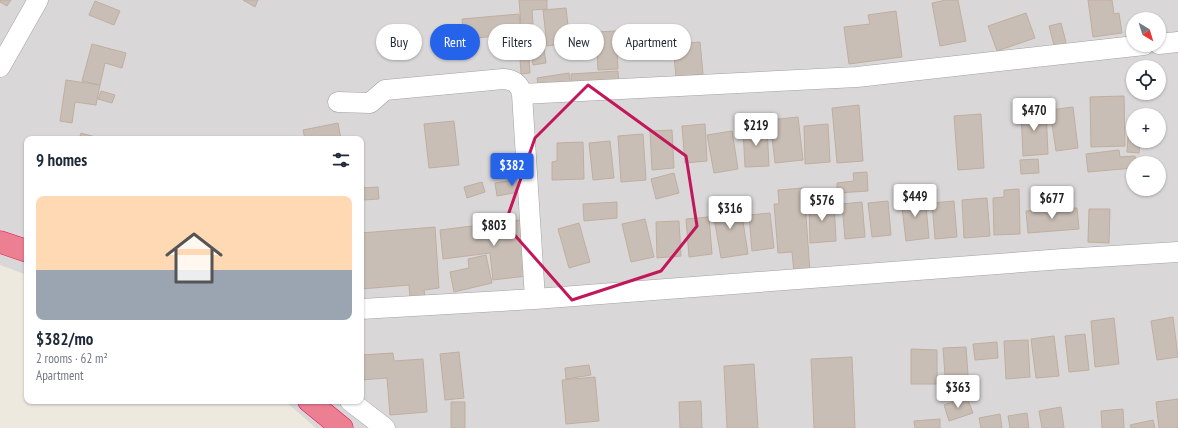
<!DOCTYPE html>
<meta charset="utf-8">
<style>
body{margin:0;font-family:"PT Sans Narrow",sans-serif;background:#f2f2f3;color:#1f2937;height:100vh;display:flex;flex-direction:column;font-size:15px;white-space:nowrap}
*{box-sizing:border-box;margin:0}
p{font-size:13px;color:#747a83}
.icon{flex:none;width:22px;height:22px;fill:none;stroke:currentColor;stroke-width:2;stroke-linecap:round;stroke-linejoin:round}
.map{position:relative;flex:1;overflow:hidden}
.sheet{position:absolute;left:24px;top:136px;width:340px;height:268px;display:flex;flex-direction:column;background:#fff;border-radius:8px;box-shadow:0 1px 3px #0004}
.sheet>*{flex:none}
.banner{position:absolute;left:376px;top:24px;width:380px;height:36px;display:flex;gap:8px}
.needle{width:26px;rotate:142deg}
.tools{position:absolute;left:1126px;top:12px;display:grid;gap:8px}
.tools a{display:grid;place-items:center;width:40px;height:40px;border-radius:50%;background:#fff;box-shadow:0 1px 3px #0004;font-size:20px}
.price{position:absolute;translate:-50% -34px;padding:0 9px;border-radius:4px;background:#fff;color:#222;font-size:13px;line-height:26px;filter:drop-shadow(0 1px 2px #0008)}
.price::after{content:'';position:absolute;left:50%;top:24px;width:12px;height:9px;margin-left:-6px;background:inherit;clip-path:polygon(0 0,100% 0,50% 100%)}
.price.selected{background:#2563eb;color:#fff}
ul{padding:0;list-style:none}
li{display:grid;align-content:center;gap:8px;height:212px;padding:0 12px}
li span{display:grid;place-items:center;height:124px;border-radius:8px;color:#555}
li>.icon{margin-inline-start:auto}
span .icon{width:72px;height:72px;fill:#fffc;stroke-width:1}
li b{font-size:17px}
h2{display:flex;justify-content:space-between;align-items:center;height:48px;padding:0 12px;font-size:17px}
.tag{padding:0 14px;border-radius:18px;background:#fff;box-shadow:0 1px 3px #0004;font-size:14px;line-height:36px}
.tag.selected{background:#2563eb;color:#fff}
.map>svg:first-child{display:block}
.residential{fill:#d9d7d7;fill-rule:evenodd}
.building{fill:#c9beb5;stroke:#c0aea0}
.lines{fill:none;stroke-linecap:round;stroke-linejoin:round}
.street-casing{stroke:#a2a2a2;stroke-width:21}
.highway-casing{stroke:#e2165c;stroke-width:23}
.street{stroke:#fff;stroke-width:20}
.highway{stroke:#ed7f93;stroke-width:22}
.marked{fill:none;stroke:#c2185b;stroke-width:3;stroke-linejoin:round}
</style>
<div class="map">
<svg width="1178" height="428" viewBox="0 0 1178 428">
<rect width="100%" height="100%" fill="#eee9df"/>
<!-- residential -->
<path class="residential" d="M0,0h1178v428h-862l-31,-27h76v-262h-334v136l-27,-10zM1133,19h26v26h-26zM1133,67h26v26h-26zM1133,115h26v26h-26zM1133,163h26v26h-26z"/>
<!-- building -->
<path class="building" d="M0,0h11l-4,6 -7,-4z
M243,0h15l-3,7z
M519,0h28v9l-15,1 1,14 -12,1z
M946,0h12l8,41 -26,5 -8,-43z
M1088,0h24l2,14 5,-1 3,20 -29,4z
M95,1l25,10 -6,14 -25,-10z
M566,8l4,35 -23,3 -4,-36z
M896,11l6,46 -53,7 -5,-37 26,-3 -2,-9z
M1026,13l9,25 -38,13 -9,-25z
M519,14l2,20 -57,5 -2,-20z
M1061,23l8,31 -12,3 -8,-31z
M531,27l3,22 -10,1 -3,-22z
M616,31l2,38 -20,1 -2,-38z
M700,42l3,32 -27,3 -3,-33z
M92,44l34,9 -4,15 -17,-5 -5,22 -18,-4z
M544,49l2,14 -13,2 -2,-14z
M520,58h9l1,15 -9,1z
M618,71l1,15 -47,3 -1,-15z
M569,73l2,13 -32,5 -2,-13z
M66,80l34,5 -4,20 -21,-3 -3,21 -12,-2z
M101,91l14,4 -3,8 -14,-4z
M1124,96l1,50 -34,1 -1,-50z
M859,105l4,56 -26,2 -5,-55z
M1073,107l5,41 -22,3 -6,-41z
M1046,109l2,45 -25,2 -2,-46z
M981,114l3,54 -26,2 -4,-54z
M798,117l5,43 -28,3 -5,-43z
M454,121l5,44 -30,3 -5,-44z
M338,123l3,16h-36l-2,-9z
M705,124l2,37 -22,2 -3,-37z
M828,124l2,38 -25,2 -1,-38z
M767,127l2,39 -24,1 -2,-38z
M672,130l2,38 -22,2 -2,-39z
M732,131l6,38 -24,4 -7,-38z
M81,133l22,6h-24z
M643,134l3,46 -25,2 -3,-46z
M1128,136l5,1v4h7l-1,12 -12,-1z
M610,141l4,37 -21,2 -4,-37z
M583,142l1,37 -32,1v-18l5,-1v-18z
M1119,150l1,7 15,-1 1,7h-3v5l-45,4 -2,-18z
M1038,159l1,14 -18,1 -1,-14z
M867,172l1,19 -31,2v-10l17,-2 -1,-8z
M674,173l5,20 -23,6 -5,-20z
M528,178l2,12 -33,6 -2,-13z
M482,182l3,10 -18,6 -3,-11z
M378,187l1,12 -16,1 -1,-12z
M804,188l6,84 -16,1 -2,-21 -14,1 -4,-49h5l-1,-14z
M1019,189l1,45 -26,1 -1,-37 11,-1v-7z
M925,196l4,42 -23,3 -5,-42z
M987,198l3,38 -26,2 -2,-38z
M834,201l2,40 -26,2 -1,-40z
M888,201l3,34 -19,2 -4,-34z
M954,201l3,36 -22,2 -3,-36z
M617,202v16l-33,3 -1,-17z
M740,202l8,52 -27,4 -9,-52z
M862,202l3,35 -20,2 -3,-35z
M1077,208l2,21 -51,4 -2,-22z
M1089,209h21l-1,34 -21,-1z
M770,213l4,35 -22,3 -3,-36z
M709,217l3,37 -23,3 -3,-38z
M528,219l7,56 -42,5 -3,-27 -47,6 -3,-29z
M645,219l9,38 -23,5 -9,-38z
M679,221l2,35 -24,2 -1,-36z
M579,223l11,39 -21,6 -11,-39z
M435,227l4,61 -15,2 1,7 -15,2 -1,-14 -48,4v-56z
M486,255l6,28 -38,9 -4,-20 19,-4 -1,-9z
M1173,317l5,40 -21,3 -6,-39z
M1114,318l5,46 -24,3 -4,-46z
M1085,334l4,36 -20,2 -4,-36z
M1054,336l5,40 -23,2 -5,-39z
M1028,340l2,37 -24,2 -2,-38z
M997,342l1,16 -23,2 -2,-16z
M966,347l3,41 -23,1 -3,-41z
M911,349l26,1v34h-26z
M459,352l5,46 -19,2 -5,-46z
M393,353l1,8 29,-2 4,53 -37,3 -3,-37 -26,2v-25z
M852,357l3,71h-41l-3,-69z
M754,364l4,64h-31l-3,-62z
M589,365l2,10 -25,4 -1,-11z
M595,377l4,44 -33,3 -4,-44z
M967,397l6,16 -24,8 -5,-16z
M1178,399v29h-19l-3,-26z
M701,401l1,27h-22l-1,-26z
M451,402h14v26h-14z
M1061,407l3,21h-22l-3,-17z
M1123,409l1,19h-22l-1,-17z
M1027,413l2,15h-19l-2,-12z
M1000,414l2,14h-21l-2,-10z
M940,419v9h-25l-1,-7z
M1153,420l2,8h-24l-1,-3z"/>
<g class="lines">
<defs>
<path id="street" d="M1159,44l19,-2
M0,67l38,-67
M522,94l335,-17 287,-32
M338,102l32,1 15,-13 118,-11c11,1 16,4 19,15l13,205
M361,309l174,-10 528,-40 115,-7
M350,401l35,27"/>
<path id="highway" d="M0,242l27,9
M309,401l33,27"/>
</defs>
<!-- street casing -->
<use href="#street" class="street-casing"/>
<!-- highway casing -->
<use href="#highway" class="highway-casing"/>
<!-- street -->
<use href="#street" class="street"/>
<!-- highway -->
<use href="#highway" class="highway"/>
</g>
<!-- marked area -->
<path class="marked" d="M588,85l98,71 11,70 -36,45 -89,29 -67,-76 30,-86z"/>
</svg>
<div class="tools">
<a><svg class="needle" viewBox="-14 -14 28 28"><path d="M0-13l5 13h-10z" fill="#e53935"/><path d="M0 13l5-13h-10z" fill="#747a83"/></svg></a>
<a><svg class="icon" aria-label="locate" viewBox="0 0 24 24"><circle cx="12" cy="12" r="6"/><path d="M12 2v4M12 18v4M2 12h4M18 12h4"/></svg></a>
<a>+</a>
<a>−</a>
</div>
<b class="price" style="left:1034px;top:132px">$470</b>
<b class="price" style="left:756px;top:147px">$219</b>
<b class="price selected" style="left:512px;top:187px">$382</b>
<b class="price" style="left:915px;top:218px">$449</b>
<b class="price" style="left:1052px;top:220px">$677</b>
<b class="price" style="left:822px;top:222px">$576</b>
<b class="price" style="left:730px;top:230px">$316</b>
<b class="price" style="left:494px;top:247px">$803</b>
<b class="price" style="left:958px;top:409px">$363</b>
<div class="banner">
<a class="tag">Buy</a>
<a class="tag selected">Rent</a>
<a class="tag">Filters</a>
<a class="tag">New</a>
<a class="tag">Apartment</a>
</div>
<section class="sheet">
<h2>9 homes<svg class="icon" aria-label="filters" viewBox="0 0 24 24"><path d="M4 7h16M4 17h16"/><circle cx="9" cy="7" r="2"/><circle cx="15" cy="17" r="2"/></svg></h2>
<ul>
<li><span style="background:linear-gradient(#ffd9b3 60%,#9aa5b1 0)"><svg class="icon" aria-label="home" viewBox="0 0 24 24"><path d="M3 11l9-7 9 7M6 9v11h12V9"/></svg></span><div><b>$382/mo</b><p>2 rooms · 62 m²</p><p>Apartment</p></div></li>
</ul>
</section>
</div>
